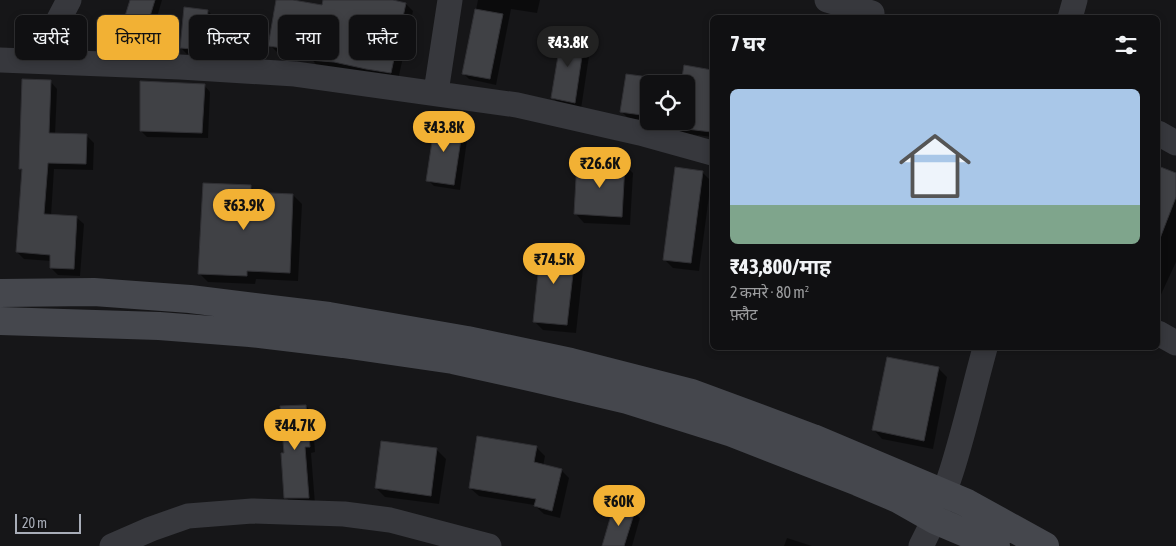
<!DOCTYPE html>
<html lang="hi">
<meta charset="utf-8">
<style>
body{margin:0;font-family:"Asap Condensed","Noto Sans Devanagari",sans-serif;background:#19191b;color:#f1f3f6;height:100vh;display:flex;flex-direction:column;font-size:19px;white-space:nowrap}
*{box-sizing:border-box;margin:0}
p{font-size:16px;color:#9c9d9f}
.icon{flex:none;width:28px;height:28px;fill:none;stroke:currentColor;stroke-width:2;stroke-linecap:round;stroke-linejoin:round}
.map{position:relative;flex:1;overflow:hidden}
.drawer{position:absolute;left:710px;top:15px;width:450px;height:335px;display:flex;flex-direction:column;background:#101012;border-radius:8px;box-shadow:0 2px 8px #0003,0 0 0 1px #303032}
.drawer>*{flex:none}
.banner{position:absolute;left:15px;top:15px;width:475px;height:45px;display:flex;gap:10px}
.buttons{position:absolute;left:640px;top:75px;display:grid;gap:10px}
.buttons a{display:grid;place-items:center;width:55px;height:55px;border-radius:8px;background:#101012;box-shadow:0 2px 8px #0003,0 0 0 1px #303032;font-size:25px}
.scale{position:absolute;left:15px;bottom:12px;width:66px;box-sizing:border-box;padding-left:5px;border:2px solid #a8adb8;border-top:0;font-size:14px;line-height:18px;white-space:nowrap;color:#a8adb8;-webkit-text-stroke:4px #111113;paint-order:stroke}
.price{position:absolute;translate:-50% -42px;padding:0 11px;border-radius:18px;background:#f2b134;color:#111;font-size:16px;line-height:32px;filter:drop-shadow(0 1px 2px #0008)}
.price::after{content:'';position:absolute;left:50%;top:30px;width:15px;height:11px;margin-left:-8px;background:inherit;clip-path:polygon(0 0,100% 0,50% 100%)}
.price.on{background:#222;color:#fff}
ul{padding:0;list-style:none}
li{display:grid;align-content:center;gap:10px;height:265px;padding:0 20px}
li span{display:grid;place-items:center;height:155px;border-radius:8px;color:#555}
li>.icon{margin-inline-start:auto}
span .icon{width:90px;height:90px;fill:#fffc;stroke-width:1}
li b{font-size:21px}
h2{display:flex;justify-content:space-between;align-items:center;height:60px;padding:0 20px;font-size:21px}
.tag{padding:0 18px;border-radius:8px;background:#101012;box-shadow:0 2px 8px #0003,0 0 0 1px #303032;font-size:18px;line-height:45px}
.tag.on{background:#f2b134;color:#111}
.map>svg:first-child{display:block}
.shadow{fill:#0007}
.building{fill:#404145;stroke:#303034}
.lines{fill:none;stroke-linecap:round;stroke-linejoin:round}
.street{stroke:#37383d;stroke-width:25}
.secondary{stroke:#45474d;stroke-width:28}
</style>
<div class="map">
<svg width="1176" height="546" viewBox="0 0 1176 546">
<rect width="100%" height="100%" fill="#161618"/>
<!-- shadow -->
<path class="shadow" d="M131,0h31l-12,41 -21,-6 -6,-6z
M277,0l46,7 1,-7h63l19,4 7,7 -15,69 -80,-13 -7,-9 -34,-6 -7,-7z
M478,0h62l-3,13 -26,-4 -15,76 -27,-6 -6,-6z
M208,11l6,6 -4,39 -23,-2 -6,-6z
M585,37l6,6 -10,66 -22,-5 -6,-6z
M709,68h3v69l-31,-4 -6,-6v-3l-23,-3h34v-37h-37v37l-21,-3 -6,-6 5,-37 55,8 26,-13z
M50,81l7,8 -2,46 32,1 7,7 -1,27 -39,-1 -3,47 25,1 8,7 -4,52 -22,-1 -7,-7v-7l-27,-2 -7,-7 6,-81 -3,-3z
M204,85l6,7 -2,46 -61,-1 -6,-6z
M462,127l6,6 -8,57 -26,-4 -6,-6z
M624,164l9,9 -3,52 -46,-2 -8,-9z
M1158,167l18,7v88l-18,39z
M702,172l9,9 -12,90 -26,-3 -9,-9z
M251,187l7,7 35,1 9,9 -4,77 -42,-2 -1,5 -47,-2 -9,-9z
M575,250l9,9 -8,74 -33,-3 -9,-9z
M938,368l9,9 -14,72 -51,-10 -8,-9z
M306,406l6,6 3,40 -4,1 4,51 -23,-1 -7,-6v-43z
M536,447l9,9 -2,10 18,4 8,8 -9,40 -16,-4 -10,-9 -55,-9 -9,-8z
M437,450l9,9 -7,45 -54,-7 -9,-9z
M634,512l6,6 -8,28h-28z
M787,538l25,8h-28z"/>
<!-- building -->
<path class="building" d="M130,0h25l-11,36 -23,-7z
M276,0h17l29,5 1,-5h70l13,3 -15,70 -25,-4 -32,-7 -25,-2 2,-8 -43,-6z
M184,7l24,3 -3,40 -25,-2z
M475,9l28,5 -13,65 -28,-5z
M562,32l23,4 -10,67 -24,-5z
M684,65l28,5v62l-26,-3v-45h-5z
M626,74l23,3v39l-29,-4z
M22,79l29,1 -2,53 38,1 -1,30 -38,-1 -4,51 33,2 -3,53 -24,-1v-13l-34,-3 6,-83h-3z
M140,81l65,3 -3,49 -62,-2z
M435,122l28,4 -9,59 -28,-4z
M577,161l48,2 -3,54 -48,-3z
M1158,166l18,7v24l-17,44z
M675,167l28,4 -12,92 -28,-3z
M203,183l48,2v7l42,2 -3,79 -43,-2v5l-49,-2z
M541,245l35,3 -9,77 -34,-3z
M887,357l52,10 -15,74 -52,-11z
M306,405l4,42h-5l4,51h-25l-3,-45h3l-4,-47z
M477,436l60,10 -3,16 28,7 -10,42 -18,-5 2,-7 -67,-11z
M381,441l56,7 -6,48 -56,-8z
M614,505l21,6 -11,35h-22z"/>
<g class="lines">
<!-- street -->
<path class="street" d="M827,0l45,13
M1070,18l5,-18
M0,60l180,7 115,7 222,31 123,28 72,20
M37,61l32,-61
M436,92l14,-92
M1158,133l18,10
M1158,333l18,10
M112,546l39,-17 37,-13 64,-5 92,3 46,6 99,26
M921,546c32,-60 46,-133 64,-198"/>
<!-- secondary -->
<path class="secondary" d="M0,293l94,-1 96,7 139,17 138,24 104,22 121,31 121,45 154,65 78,43
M0,321l159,5 91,7 93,11 110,16 90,20 84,20 105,33 126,49 40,17 37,21 61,26"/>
</g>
</svg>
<div class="buttons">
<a><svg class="icon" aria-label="locate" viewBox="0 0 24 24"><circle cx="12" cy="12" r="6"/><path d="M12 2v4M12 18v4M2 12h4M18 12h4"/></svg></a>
</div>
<div class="scale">20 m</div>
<b class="price on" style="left:568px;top:68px">₹43.8K</b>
<b class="price" style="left:444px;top:153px">₹43.8K</b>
<b class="price" style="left:600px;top:189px">₹26.6K</b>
<b class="price" style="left:244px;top:231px">₹63.9K</b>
<b class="price" style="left:554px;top:285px">₹74.5K</b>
<b class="price" style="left:295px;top:451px">₹44.7K</b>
<b class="price" style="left:619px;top:527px">₹60K</b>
<div class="banner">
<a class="tag">खरीदें</a>
<a class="tag on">किराया</a>
<a class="tag">फ़िल्टर</a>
<a class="tag">नया</a>
<a class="tag">फ़्लैट</a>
</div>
<section class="drawer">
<h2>7 घर<svg class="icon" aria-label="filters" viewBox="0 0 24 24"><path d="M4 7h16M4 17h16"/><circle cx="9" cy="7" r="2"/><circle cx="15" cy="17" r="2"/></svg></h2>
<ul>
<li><span style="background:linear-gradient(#a9c7e8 75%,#7fa58c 0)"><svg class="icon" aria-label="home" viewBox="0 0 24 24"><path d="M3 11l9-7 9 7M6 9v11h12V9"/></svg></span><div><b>₹43,800/माह</b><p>2 कमरे · 80 m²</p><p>फ़्लैट</p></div></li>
</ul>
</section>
</div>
